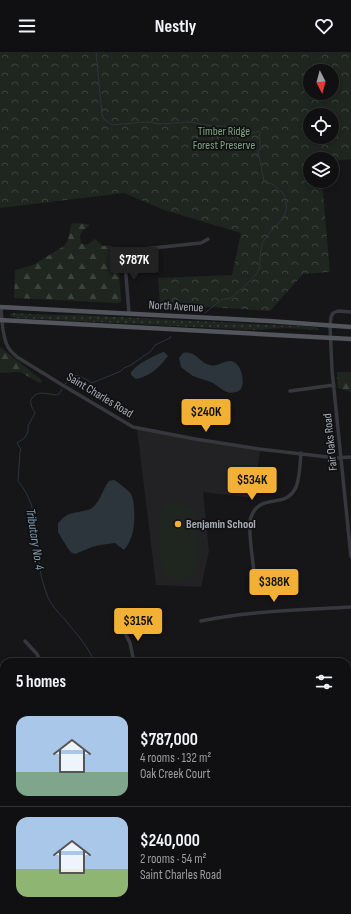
<!DOCTYPE html>
<meta charset="utf-8">
<style>
body{margin:0;font-family:"Sofia Sans Condensed",sans-serif;background:#19191b;color:#f1f3f6;height:100vh;display:flex;flex-direction:column;font-size:15px;white-space:nowrap}
*{box-sizing:border-box;margin:0}
p{font-size:13px;color:#9c9d9f}
.icon{flex:none;width:22px;height:22px;fill:none;stroke:currentColor;stroke-width:2;stroke-linecap:round;stroke-linejoin:round}
.map{position:relative;flex:1;overflow:hidden}
.drawer{position:absolute;left:0px;top:606px;width:351px;height:256px;display:flex;flex-direction:column;background:#101012;border-radius:12px 12px 0 0;box-shadow:0 2px 6px #0003,0 0 0 1px #303032}
.drawer>*{flex:none}
.needle{width:26px;rotate:174deg}
.fabs{position:absolute;left:303px;top:12px;display:grid;gap:8px}
.fabs a{display:grid;place-items:center;width:36px;height:36px;border-radius:50%;background:#101012;box-shadow:0 2px 6px #0003,0 0 0 1px #303032;font-size:20px}
.price{position:absolute;translate:-50% -34px;padding:0 9px;border-radius:4px;background:#f2b134;color:#111;font-size:13px;line-height:26px;filter:drop-shadow(0 1px 2px #0008)}
.price::after{content:'';position:absolute;left:50%;top:24px;width:12px;height:9px;margin-left:-6px;background:inherit;clip-path:polygon(0 0,100% 0,50% 100%)}
.price.on{background:#222;color:#fff}
ul{padding:0;list-style:none}
li{display:flex;align-items:center;gap:12px;height:100px;padding:0 16px}
li+li{border-top:1px solid #303032}
li span{display:grid;place-items:center;flex:none;width:112px;height:80px;border-radius:12px;color:#555}
li>.icon{margin-inline-start:auto}
span .icon{width:48px;height:48px;fill:#fffc;stroke-width:1}
li b{font-size:17px}
h2{display:flex;justify-content:space-between;align-items:center;height:48px;padding:0 16px;font-size:17px}
header{display:flex;justify-content:space-between;align-items:center;height:52px;padding:0 16px;background:#101012;font-size:18px;font-weight:700}
.map>svg:first-child{display:block}
.built{fill:#222225}
.grass{fill:url(#grass-dots)}
.forest{fill:url(#forest-firs)}
.park{fill:url(#park-crowns);fill-rule:evenodd}
.pitch{fill:#1e261f}
.water{fill:#2c353c}
.lines{fill:none;stroke-linecap:round;stroke-linejoin:round}
.stream{stroke:#2c353c;stroke-width:1}
.minor{stroke:#37383d;stroke-width:3.5}
.major{stroke:#53555c;stroke-width:4.5}
.poi-dot{fill:#f2b134;stroke:#111113;stroke-width:1.5}
.labels{text-anchor:middle;stroke-width:3.5;stroke-linejoin:round;paint-order:stroke}
.park-label{font-size:12px;fill:#7fa381;stroke:#111113}
.street-label{font-size:12px;fill:#a8adb8;stroke:#111113}
.poi-label{font-size:12px;font-weight:bold;fill:#a8adb8;stroke:#111113;text-anchor:start}
.water-label{font-size:13px;font-style:italic;fill:#7f9bb3;stroke:#111113}
</style>
<header><svg class="icon" aria-label="menu" viewBox="0 0 24 24"><path d="M4 6h16M4 12h16M4 18h16"/></svg>Nestly<svg class="icon" aria-label="heart" viewBox="0 0 24 24"><path d="M12 20l-8-8c-3-5 5-10 8-4 3-6 11-1 8 4z"/></svg></header>
<div class="map">
<svg width="351" height="862" viewBox="0 0 351 862">
<defs>
<pattern id="grass-dots" width="8" height="8" patternUnits="userSpaceOnUse"><rect width="8" height="8" fill="#1e261f"/><path d="M2 2h.1M6 6h.1" fill="none" stroke="#3c433d" stroke-width="1.8" stroke-linecap="round"/></pattern>
<pattern id="forest-firs" width="22" height="20" patternUnits="userSpaceOnUse"><rect width="22" height="20" fill="#1e261f"/><path d="M5 1l3.5 6h-7zM16 11l3.5 6h-7z" fill="#3c433d"/></pattern>
<pattern id="park-crowns" width="20" height="18" patternUnits="userSpaceOnUse"><rect width="20" height="18" fill="#1e261f"/><path d="M2 6a3 3 0 1 1 6 0M12 15a3 3 0 1 1 6 0" fill="none" stroke="#3c433d"/></pattern>
</defs>
<rect width="100%" height="100%" fill="#161618"/>
<!-- built -->
<path class="built" d="M137,377l123,22 -6,47 -51,-6 6,59 -8,36 -45,-2z"/>
<!-- grass -->
<path class="grass" d="M14,261l35,2h30l236,12 3,1v2l-34,-2 -31,2 -234,-12 -5,-1 -4,-1v-2z"/>
<!-- forest -->
<path class="forest" d="M73,171l16,1 -1,3c-8,5 -9,7 -7,16l6,2 8,-6 8,7c7,-1 11,-1 14,5l4,47v4l-4,1 -103,-5 1,-28 18,-5 31,-19 4,-6 3,-15z
M0,295l43,34 -3,2 -20,-11 -20,1z
M337,320h14v20l-13,-4z"/>
<!-- park -->
<path class="park" d="M0,0h351v107l-19,2v-2h-22v22h12l8,91 -27,2 -33,37 -110,-7 -2,-26 74,-3 9,-42 -77,-23 -40,-17 -124,15zM310,19h22v22h-22zM310,63h22v22h-22z"/>
<!-- pitch -->
<path class="pitch" d="M174,450c6,1 12,2 17,7 2,2 3,5 4,8 2,9 4,45 1,52 -3,7 -11,11 -17,11 -6,0 -13,-3 -16,-8 -4,-6 -5,-51 -2,-58 2,-6 7,-9 13,-12z"/>
<!-- water -->
<path class="water" d="M163,300h1l4,4c-8,11 -19,21 -32,23l-5,-4v-3c8,-9 20,-15 32,-20z
M183,301c13,-3 16,10 27,12 8,3 16,-7 24,-3 8,3 14,28 2,30 -3,1 -7,1 -9,0 -5,-2 -9,-6 -14,-9 -6,-3 -13,-4 -20,-7 -4,-3 -9,-6 -12,-9l-2,-9z
M114,428c5,3 13,9 17,14 2,4 3,10 3,15 1,14 0,29 -10,41l-9,-7 -15,2 -8,2 -17,7 -3,-1 -3,-3 -2,-3 -9,-15v-8c8,-11 12,-10 25,-13 3,-1 6,-1 9,-3 9,-7 10,-18 17,-27z"/>
<g class="lines">
<!-- stream -->
<path class="stream" d="M96,0l6,62 2,5 8,6 20,-2 18,-1 9,2 31,-2 22,4h8l16,5 4,2 2,-1c6,2 10,2 16,-1l3,2 -2,3c2,5 0,7 2,12l-3,3 6,30c3,2 5,2 8,3 3,2 7,6 10,8 3,3 3,8 4,11 3,17 -16,25 -23,39 -2,5 -3,12 -3,17 0,3 0,7 -1,10 -2,8 -21,22 -27,28l-4,2h-4l-3,1 -16,13
M65,332c9,-14 15,-8 27,-1l29,-12 3,-3 7,-3 20,-14 4,-6 15,-7 1,-2
M62,337l-3,5 -3,1c-8,-1 -19,-5 -24,3 -1,2 -2,3 -1,6 0,3 3,6 4,9l-7,13v5l-2,5 -3,3 -6,4 4,7 -1,2 -2,29c4,5 8,11 11,18 4,8 5,18 6,27 3,22 3,46 11,66 4,13 13,21 21,30 10,13 22,25 27,40"/>
<!-- minor -->
<path class="minor" d="M1,256c1,12 1,28 7,39 2,4 6,7 9,10l47,29 69,41 62,12 64,10 77,9 15,-1
M351,260l-13,-1 -5,2 -2,4 -1,9 2,44 19,187
M129,261l-5,-62 77,-8 7,-4
M290,339l44,-6
M254,520c-1,-12 -7,-46 -3,-55 9,-25 35,-7 45,-30 4,-9 4,-24 5,-34
M201,569c49,-10 100,-11 150,-14
M122,575l8,16 4,19
M25,589l12,13 4,8
M347,631h4
M0,670l4,-2
M347,706l4,-2
M0,816h4
M163,858v4
M210,858v4
M268,858l5,4
M122,862l7,-4
M260,862l3,-4
M279,862l3,-4
M343,862l1,-4"/>
<!-- major -->
<path class="major" d="M0,255l269,14 82,6
M0,268l351,19"/>
</g>
<!-- markers -->
<circle class="poi-dot" cx="178" cy="472" r="4"/>
<g class="labels">
<!-- park labels -->
<g class="park-label">
<text x="224" y="83">Timber Ridge<tspan x="224" dy="14">Forest Preserve</tspan></text>
</g>
<!-- street labels -->
<g class="street-label">
<text transform="translate(176 254) rotate(3)" y="4">North Avenue</text>
<text transform="translate(100 343) rotate(31)" y="4">Saint Charles Road</text>
<text transform="translate(330 390) rotate(-96)" y="4">Fair Oaks Road</text>
</g>
<!-- poi labels -->
<g class="poi-label">
<text x="186" y="476">Benjamin School</text>
</g>
<!-- water labels -->
<g class="water-label">
<text transform="translate(36 487) rotate(81)" y="5">Tributary No. 4</text>
</g>
</g>
</svg>
<div class="fabs">
<a><svg class="needle" viewBox="-14 -14 28 28"><path d="M0-13l5 13h-10z" fill="#e53935"/><path d="M0 13l5-13h-10z" fill="#9c9d9f"/></svg></a>
<a><svg class="icon" aria-label="locate" viewBox="0 0 24 24"><circle cx="12" cy="12" r="6"/><path d="M12 2v4M12 18v4M2 12h4M18 12h4"/></svg></a>
<a><svg class="icon" aria-label="layers" viewBox="0 0 24 24"><path d="M12 4l9 5-9 5-9-5zM3 14l9 5 9-5"/></svg></a>
</div>
<b class="price on" style="left:134px;top:229px">$787K</b>
<b class="price" style="left:206px;top:381px">$240K</b>
<b class="price" style="left:252px;top:449px">$534K</b>
<b class="price" style="left:274px;top:551px">$388K</b>
<b class="price" style="left:138px;top:590px">$315K</b>
<section class="drawer">
<h2>5 homes<svg class="icon" aria-label="filters" viewBox="0 0 24 24"><path d="M4 7h16M4 17h16"/><circle cx="9" cy="7" r="2"/><circle cx="15" cy="17" r="2"/></svg></h2>
<ul>
<li><span style="background:linear-gradient(#a9c7e8 70%,#7fa58c 0)"><svg class="icon" aria-label="home" viewBox="0 0 24 24"><path d="M3 11l9-7 9 7M6 9v11h12V9"/></svg></span><div><b>$787,000</b><p>4 rooms · 132 m²</p><p>Oak Creek Court</p></div></li>
<li><span style="background:linear-gradient(#a9c7e8 65%,#8fb573 0)"><svg class="icon" aria-label="home" viewBox="0 0 24 24"><path d="M3 11l9-7 9 7M6 9v11h12V9"/></svg></span><div><b>$240,000</b><p>2 rooms · 54 m²</p><p>Saint Charles Road</p></div></li>
</ul>
</section>
</div>
